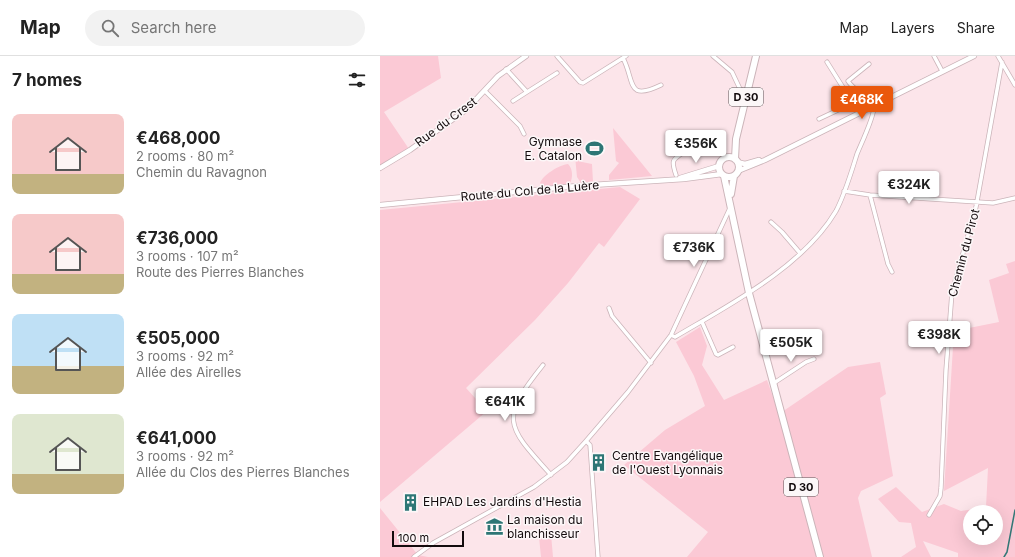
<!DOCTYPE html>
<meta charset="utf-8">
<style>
body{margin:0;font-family:Inter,sans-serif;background:#f2f2f2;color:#222;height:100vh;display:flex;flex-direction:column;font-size:15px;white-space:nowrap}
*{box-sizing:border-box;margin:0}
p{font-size:13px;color:#767676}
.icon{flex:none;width:22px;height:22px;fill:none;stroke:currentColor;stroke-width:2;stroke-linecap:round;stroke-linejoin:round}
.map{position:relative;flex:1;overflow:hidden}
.details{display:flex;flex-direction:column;background:#fff;width:380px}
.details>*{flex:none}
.fabs{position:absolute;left:583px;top:449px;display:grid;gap:8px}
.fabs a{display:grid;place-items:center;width:40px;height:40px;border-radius:50%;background:#fff;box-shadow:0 4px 16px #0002;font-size:20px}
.scale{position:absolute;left:12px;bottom:10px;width:72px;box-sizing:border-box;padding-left:4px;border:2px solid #130b0d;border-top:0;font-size:11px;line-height:14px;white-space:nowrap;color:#130b0d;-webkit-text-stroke:3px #fcf7f8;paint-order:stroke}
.price{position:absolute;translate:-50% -34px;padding:0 9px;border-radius:4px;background:#fff;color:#222;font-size:13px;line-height:26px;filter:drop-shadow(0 1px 2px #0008)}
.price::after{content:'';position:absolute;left:50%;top:24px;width:12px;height:9px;margin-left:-6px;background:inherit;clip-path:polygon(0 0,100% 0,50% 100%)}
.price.on{background:#ea580c;color:#fff}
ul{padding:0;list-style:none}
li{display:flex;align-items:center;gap:12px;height:100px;padding:0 12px}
li span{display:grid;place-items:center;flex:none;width:112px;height:80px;border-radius:8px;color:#555}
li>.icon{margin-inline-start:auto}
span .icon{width:48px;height:48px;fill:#fffc;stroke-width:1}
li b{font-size:17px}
h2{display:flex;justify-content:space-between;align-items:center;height:48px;padding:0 12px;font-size:17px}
header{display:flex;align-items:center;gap:24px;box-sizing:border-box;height:56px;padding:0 20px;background:#fff;border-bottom:1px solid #e0e0e0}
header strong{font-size:19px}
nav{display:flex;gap:22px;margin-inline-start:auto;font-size:14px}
.search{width:280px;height:36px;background:#f2f2f2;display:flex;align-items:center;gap:10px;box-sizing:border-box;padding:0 14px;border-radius:22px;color:#767676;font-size:15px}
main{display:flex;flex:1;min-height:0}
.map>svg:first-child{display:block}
.green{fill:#fbc9d5;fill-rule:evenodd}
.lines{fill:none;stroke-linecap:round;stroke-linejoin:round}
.stream{stroke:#347877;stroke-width:1.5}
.minor-casing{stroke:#cbb4b9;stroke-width:5}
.tertiary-casing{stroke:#cbb4b9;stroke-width:6}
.primary-casing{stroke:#cbb4b9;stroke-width:8}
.minor{stroke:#fff;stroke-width:3.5}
.tertiary{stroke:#fff;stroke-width:4.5}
.primary{stroke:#fff;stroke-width:6}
.labels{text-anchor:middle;stroke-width:3;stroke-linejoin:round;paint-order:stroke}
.shield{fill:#fcf7f8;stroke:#595254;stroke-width:1}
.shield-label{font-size:11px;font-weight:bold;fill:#130b0d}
.street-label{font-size:12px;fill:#130b0d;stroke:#fcf7f8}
.poi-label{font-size:12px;fill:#130b0d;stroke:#fcf7f8;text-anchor:start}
</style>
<header>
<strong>Map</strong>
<div class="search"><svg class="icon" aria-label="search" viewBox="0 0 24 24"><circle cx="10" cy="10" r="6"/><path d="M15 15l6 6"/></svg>Search here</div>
<nav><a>Map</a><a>Layers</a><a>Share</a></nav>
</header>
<main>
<section class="details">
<h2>7 homes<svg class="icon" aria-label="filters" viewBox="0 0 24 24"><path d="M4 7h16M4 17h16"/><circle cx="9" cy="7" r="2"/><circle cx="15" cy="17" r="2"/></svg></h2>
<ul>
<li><span style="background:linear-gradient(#f6c9c9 75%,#c2b280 0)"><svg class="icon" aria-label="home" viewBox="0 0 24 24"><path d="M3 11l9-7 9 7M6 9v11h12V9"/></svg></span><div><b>€468,000</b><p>2 rooms · 80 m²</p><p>Chemin du Ravagnon</p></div></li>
<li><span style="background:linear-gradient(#f6c9c9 75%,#c2b280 0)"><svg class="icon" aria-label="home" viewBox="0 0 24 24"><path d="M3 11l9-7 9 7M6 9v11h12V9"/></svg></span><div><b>€736,000</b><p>3 rooms · 107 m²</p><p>Route des Pierres Blanches</p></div></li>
<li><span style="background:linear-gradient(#bfe0f5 65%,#c2b280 0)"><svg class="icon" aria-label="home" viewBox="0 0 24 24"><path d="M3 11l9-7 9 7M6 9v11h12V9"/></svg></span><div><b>€505,000</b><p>3 rooms · 92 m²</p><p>Allée des Airelles</p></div></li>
<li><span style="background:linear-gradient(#dfe7d0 75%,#c2b280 0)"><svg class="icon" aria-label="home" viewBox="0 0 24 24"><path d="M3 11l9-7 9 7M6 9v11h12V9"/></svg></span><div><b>€641,000</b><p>3 rooms · 92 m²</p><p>Allée du Clos des Pierres Blanches</p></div></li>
</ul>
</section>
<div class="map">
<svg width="635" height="501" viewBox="0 0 635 501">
<rect width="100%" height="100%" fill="#fce5ea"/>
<!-- green -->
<path class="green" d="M0,0h58l3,22 -57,34 25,37 -29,17z
M233,72l39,48 -43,4v-5l10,-12 -3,-2z
M195,100l7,6 10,2 1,18 -12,1 -4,-6z
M188,108c5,5 5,13 2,20l-27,2 -3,-3c3,-8 19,-18 28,-19z
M240,131l20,12 -36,48 -5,-4 -31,40 -33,37 -69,68 21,23 -107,91v-292z
M635,205v296h-57v-4l-35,-12 8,16h-30l15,-10 -5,-24 -12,-1 -21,-23 18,-12 26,25 22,-8 17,7 25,-4 2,-39 -44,23 10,-160 45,-9 -10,-42 20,-7 -3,-9zM590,456h26v26h-26z
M320,271l7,19 -5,19 22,35 43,-20 12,34 69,-47 32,-5 6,32 -6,4 13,78 -32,15 -3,7 14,59h-185l21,-25 -84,-67 41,-35 40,-24 -11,-30 -18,-34z
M0,452l38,47 10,2h-48z
M171,478l2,23h-12l-2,-20z"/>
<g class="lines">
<!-- stream -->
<path class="stream" d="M624,501l3,-5 8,-42"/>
<defs>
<path id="minor" d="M177,0l23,26 3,1 43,-27
M333,0l19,16 8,17 7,3
M554,0l8,15
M618,0l17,29
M243,2c12,23 3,44 38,27
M447,6l32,51
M126,13l21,23 -14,9
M105,35l35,35 4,8
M147,36l30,-19
M439,63l34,-16
M296,119c-5,-15 -4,-15 8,-23l-8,-13
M464,135l26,4 123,8 22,-5
M490,139l18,69 4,8
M391,166l11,10 18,21
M229,252l3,8 39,47
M322,266l14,32 2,1 15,-8
M291,279l4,2c54,-32 128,-70 161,-126 9,-17 15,-38 21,-57 4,-10 18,-39 17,-48 -1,-6 -21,-16 -26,-25l21,-17
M163,309c-44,55 -37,60 8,110
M394,327l32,-21 8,-3
M206,385l4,4 8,112
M549,459l11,-19 1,-8 5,-118 6,-78 24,-85 26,-145
M34,501l19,-14 101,-56 33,-25 19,-21 42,-49 43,-57 59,-127"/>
<path id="tertiary" d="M357,106l8,2 14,-4
M0,112l30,-18 57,-41 31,-33 28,-20
M358,115l27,-11 209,-104
M300,122l39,-12
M0,149l197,-19 107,-7 38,-5"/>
<path id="primary" d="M339 111a10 10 0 1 1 20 0a10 10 0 1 1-20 0Z
M355,103l1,-20 20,-83
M344,120l25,117 71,264
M351,138l3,-18"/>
</defs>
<!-- minor casing -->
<use href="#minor" class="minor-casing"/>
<!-- tertiary casing -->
<use href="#tertiary" class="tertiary-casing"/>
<!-- primary casing -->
<use href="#primary" class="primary-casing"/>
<!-- minor -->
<use href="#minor" class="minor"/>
<!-- tertiary -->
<use href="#tertiary" class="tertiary"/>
<!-- primary -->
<use href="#primary" class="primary"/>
</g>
<!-- icons -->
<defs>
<symbol id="stadium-bare" viewBox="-9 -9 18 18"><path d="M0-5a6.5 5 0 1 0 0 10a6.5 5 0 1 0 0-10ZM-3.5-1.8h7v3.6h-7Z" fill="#2d7675" stroke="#fcf7f8" stroke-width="2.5" paint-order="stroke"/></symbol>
<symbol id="building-bare" viewBox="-9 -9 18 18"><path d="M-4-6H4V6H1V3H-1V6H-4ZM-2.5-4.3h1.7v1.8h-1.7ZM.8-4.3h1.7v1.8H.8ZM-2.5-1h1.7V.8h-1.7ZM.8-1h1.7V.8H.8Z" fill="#2d7675" stroke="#fcf7f8" stroke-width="2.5" paint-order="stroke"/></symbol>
<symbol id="museum-bare" viewBox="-9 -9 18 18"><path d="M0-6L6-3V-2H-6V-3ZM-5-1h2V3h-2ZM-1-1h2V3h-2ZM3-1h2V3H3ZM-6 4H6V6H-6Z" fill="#2d7675" stroke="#fcf7f8" stroke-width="2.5" paint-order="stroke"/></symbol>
</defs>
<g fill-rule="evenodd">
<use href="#stadium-bare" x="202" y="80" width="25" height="25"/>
<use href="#building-bare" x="206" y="394" width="25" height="25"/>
<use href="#building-bare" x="18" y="434" width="25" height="25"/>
<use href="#museum-bare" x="102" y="458" width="25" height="25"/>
</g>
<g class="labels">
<!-- shield labels -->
<g class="shield">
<rect x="349" y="32" width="34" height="18" rx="3"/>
<rect x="404" y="422" width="34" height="18" rx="3"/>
</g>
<g class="shield-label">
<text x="366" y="45">D 30</text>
<text x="421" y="435">D 30</text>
</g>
<!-- street labels -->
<g class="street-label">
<text transform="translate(66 66) rotate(-37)" y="4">Rue du Crest</text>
<text transform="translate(150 135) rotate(-5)" y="4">Route du Col de la Luère</text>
<text transform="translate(584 197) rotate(-75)" y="4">Chemin du Pirot</text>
</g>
<!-- poi labels -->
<g class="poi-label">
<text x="202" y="90" text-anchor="end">Gymnase<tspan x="202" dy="14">E. Catalon</tspan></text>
<text x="232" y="404">Centre Evangélique<tspan x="232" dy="14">de l'Ouest Lyonnais</tspan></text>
<text x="43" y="450">EHPAD Les Jardins d'Hestia</text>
<text x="127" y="468">La maison du<tspan x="127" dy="14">blanchisseur</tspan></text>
</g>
</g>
</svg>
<div class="fabs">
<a><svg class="icon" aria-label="locate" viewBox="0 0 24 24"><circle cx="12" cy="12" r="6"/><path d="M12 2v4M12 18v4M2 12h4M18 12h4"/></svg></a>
</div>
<div class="scale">100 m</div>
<b class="price on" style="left:482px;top:64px">€468K</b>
<b class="price" style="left:316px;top:108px">€356K</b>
<b class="price" style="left:529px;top:149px">€324K</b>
<b class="price" style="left:314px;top:212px">€736K</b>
<b class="price" style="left:559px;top:299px">€398K</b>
<b class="price" style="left:411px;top:307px">€505K</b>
<b class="price" style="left:125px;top:366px">€641K</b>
</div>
</main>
